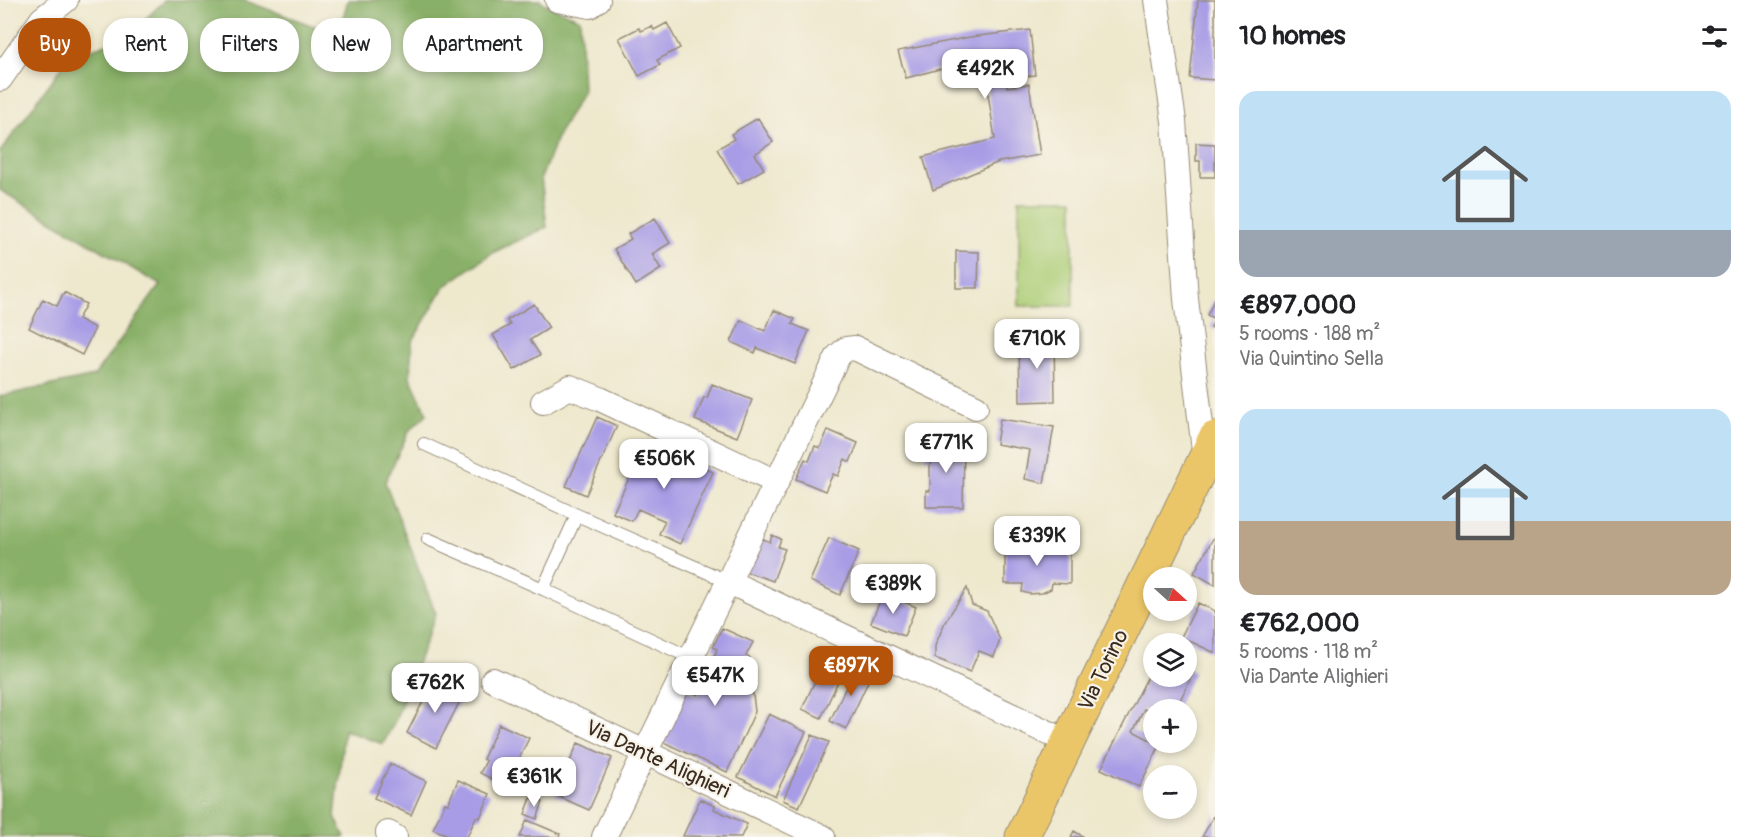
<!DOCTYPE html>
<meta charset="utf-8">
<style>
body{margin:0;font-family:Pangolin,sans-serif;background:#f2f2f2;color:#202124;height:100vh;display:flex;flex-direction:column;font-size:22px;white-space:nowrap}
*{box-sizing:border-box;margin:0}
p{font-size:20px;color:#757577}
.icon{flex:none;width:33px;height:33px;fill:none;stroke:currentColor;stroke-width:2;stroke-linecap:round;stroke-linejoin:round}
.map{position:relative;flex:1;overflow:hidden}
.sheet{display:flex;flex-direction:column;background:#fff;width:540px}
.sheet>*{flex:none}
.top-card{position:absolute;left:18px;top:18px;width:570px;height:54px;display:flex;gap:12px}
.needle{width:39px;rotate:111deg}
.controls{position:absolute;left:1143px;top:567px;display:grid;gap:12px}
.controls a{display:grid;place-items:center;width:54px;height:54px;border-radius:50%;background:#fff;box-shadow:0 3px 9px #0003;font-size:30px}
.price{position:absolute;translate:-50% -51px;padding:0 14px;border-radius:12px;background:#fff;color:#222;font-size:20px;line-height:39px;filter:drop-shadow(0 2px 3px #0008)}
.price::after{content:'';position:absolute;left:50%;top:36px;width:18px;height:14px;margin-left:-9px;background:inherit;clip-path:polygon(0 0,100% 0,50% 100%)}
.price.current{background:#b45309;color:#fff}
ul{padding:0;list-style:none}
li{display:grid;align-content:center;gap:12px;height:318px;padding:0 24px}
li span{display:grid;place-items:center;height:186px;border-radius:18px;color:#555}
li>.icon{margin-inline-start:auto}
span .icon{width:108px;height:108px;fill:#fffc;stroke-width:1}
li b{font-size:26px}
h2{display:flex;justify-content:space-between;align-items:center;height:72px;padding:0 24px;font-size:26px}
.tag{padding:0 21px;border-radius:24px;background:#fff;box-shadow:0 3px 9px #0003;font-size:21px;line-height:54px}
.tag.current{background:#b45309;color:#fff}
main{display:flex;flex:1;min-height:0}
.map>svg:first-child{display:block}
.green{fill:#accd76;stroke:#747c4a;stroke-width:1.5}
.forest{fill:#89b067;stroke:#626d42;stroke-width:1.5}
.building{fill:#a89ce6}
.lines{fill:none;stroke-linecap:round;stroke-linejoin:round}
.service-casing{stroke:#948976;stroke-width:14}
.minor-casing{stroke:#948976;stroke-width:26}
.primary-casing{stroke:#948976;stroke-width:35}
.service{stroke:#fff;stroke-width:12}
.minor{stroke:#fff;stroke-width:24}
.primary{stroke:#ebc669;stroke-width:33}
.labels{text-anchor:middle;stroke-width:4.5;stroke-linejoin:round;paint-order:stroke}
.street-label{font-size:21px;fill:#3b2a1e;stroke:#f7f3e8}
</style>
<main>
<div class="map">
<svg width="1215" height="837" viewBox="0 0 1215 837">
<rect width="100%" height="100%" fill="#f7f3e8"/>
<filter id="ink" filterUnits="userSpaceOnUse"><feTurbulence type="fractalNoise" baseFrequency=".0167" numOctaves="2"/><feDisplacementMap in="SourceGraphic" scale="12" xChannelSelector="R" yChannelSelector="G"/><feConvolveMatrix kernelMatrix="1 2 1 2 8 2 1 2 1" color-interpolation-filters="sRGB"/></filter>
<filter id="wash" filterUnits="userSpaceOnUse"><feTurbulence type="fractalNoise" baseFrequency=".008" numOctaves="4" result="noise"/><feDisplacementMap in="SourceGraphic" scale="24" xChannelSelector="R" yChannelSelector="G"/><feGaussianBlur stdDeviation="1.35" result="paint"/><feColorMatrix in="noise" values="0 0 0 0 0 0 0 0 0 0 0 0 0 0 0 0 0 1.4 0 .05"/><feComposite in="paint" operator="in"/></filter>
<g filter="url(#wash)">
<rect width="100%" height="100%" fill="#eee8cd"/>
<!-- green -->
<path class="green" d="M1019,199h54v107h-54z"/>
<!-- forest -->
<path class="forest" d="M165,0h78l95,35 10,-35h192l5,4 35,15 3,72 -25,44 -17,43 6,49 -55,26 -48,34 -32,55 -2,35 17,37 -18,17 -24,51 51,132 -41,107 -12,23 -39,-14 -9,87 10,20h-345v-441l94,-20 66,-91 -160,-95v-38l69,-95 58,-20z"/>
<g id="blocks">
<!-- building -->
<path class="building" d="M1198,0h17v80l-25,-2z
M667,23l13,25 -23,12 3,5 -21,11 -20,-38 20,-10 2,3 11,-5 2,4z
M1030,30l5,45 -29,4 1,8 22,-3 11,71 -41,7 -66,28 -10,-33 72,-18 -9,-58 -10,1 -3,-22 -67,18 -8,-27 72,-14z
M758,118l15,24 -18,12 9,15 -26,15 -21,-35 17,-10 -3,-5z
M1196,143l19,1v33h-15v-16h-4z
M655,218l15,25 -18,11 9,15 -25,16 -22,-36 17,-10 -3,-5z
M956,251l23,1 -1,36h-22z
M64,292l22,12 -8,15 17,9 -13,27 -53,-27 14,-29 14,7z
M1215,298v32l-4,-3 4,-8 -8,-4z
M534,304l15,24 -19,12 10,15 -26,15 -21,-35 17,-10 -3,-5z
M774,310l21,9 -3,5 17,7 -14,33 -38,-16 -2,5 -24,-11 10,-22 24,11z
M1054,337l1,64 -35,1 -1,-64z
M712,384l40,16 -15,37 -42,-17 9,-23 3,1z
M597,417l20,9 -31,69 -20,-9z
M1000,419l54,8 -10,56 -19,-4 5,-29 -34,-6z
M828,430l30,13 -8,19 -5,-3 -7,17 -5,-2 -8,17 -29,-12 9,-20 4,2 6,-15 5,2z
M646,441l67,31 -33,72 -21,-10 6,-13 -27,-12 -6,12 -19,-8z
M926,442h38l-1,65h-37v-16h4v-33h-4z
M772,535l9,4 -3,8 7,2 -12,32 -29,-10 17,-33 9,4z
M1215,535v50l-21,-12z
M829,538l30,13 -19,44 -30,-14z
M1005,545h65v39l-18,-1 -1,6 -9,4 -12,1 -8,-2 1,-8h-18z
M967,588l5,17 15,6 13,29 -6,17 -15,-6 -9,21 -35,-14v-12l10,-24z
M883,593l33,14 -12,29 -33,-13z
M1198,603l17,8v42l-34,-16z
M722,628l31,14 -7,14 4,2 -6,15 -5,-2 -2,8 15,7 3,26 -28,60 -68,-32 24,-52 15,7 19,-46 -4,-2z
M828,653l19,9 -26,56 -19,-9z
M695,663l10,4 -9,20 -9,-4z
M1154,664v12h32v-7l8,3 -19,38h-21v4l-10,-5 -11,22 27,14 -21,42 -38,-18z
M856,666l16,7 -26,56 -16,-8z
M434,680l29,15 -27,53 -29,-15z
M769,714l37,18 -31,64 -37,-19z
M499,724l30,14 -11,23 -4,-2 -12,25 -22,-11 6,-12 -3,-2z
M812,735l17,7 -30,65 -16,-7z
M578,743l34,15 -23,52 -34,-15z
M390,764l36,17 -15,34 -37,-17z
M458,780l32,14 -10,24 -4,-1 -9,20h-14l-20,-8 12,-26 3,1z
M531,798l12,4 -6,17 -12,-5z
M700,799l15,7 -1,3 33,15 -6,13 -58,-1z
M1215,814v23h-13z
M527,820l33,14 -1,3h-39z
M1074,831l10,6h-13z"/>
</g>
</g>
<g filter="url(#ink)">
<use href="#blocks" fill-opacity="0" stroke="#948976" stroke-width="1.5"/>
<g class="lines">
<defs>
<path id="service" d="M424,444l153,71 150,66
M428,539l115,50 34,-74
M543,589l148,69"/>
<path id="minor" d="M557,0l33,6 8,-6
M1156,0l18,121 12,178 19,160
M0,79l42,-60 24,-19
M543,402l27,-15 30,12 176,83
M727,581l341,161
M493,680l330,157
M388,833l7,4
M604,837l234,-481 8,-7 9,-1 121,59"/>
<path id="primary" d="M1022,837l193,-399"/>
</defs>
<!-- service casing -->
<use href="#service" class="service-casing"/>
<!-- minor casing -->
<use href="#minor" class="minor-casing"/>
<!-- primary casing -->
<use href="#primary" class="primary-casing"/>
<!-- service -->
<use href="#service" class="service"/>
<!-- minor -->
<use href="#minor" class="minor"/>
<!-- primary -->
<use href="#primary" class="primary"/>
</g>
</g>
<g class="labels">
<!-- street labels -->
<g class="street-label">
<text transform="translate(1103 670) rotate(-64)" y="7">Via Torino</text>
<text transform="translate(658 759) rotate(25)" y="7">Via Dante Alighieri</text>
</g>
</g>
</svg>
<div class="controls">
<a><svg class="needle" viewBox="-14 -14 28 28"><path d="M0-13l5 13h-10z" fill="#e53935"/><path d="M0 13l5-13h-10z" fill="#757577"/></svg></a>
<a><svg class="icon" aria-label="layers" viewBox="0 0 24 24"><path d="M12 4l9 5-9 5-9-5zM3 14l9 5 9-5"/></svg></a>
<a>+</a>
<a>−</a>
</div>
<b class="price" style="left:985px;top:100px">€492K</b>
<b class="price" style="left:1037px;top:370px">€710K</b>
<b class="price" style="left:946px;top:474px">€771K</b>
<b class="price" style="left:664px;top:490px">€506K</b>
<b class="price" style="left:1037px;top:567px">€339K</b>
<b class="price" style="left:893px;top:615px">€389K</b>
<b class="price current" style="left:851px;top:697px">€897K</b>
<b class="price" style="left:715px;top:707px">€547K</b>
<b class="price" style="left:435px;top:714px">€762K</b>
<b class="price" style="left:534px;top:808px">€361K</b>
<div class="top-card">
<a class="tag current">Buy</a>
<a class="tag">Rent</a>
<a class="tag">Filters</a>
<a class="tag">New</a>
<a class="tag">Apartment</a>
</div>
</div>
<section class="sheet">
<h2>10 homes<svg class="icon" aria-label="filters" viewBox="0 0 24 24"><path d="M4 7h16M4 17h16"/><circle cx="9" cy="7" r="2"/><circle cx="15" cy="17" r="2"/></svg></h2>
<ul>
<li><span style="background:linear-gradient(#bfe0f5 75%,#9aa5b1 0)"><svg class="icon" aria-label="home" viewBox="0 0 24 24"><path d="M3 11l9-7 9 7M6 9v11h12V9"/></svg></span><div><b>€897,000</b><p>5 rooms · 188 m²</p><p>Via Quintino Sella</p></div></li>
<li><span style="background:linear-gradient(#bfe0f5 60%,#b9a48a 0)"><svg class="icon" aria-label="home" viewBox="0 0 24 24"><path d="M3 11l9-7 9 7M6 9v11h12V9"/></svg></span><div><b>€762,000</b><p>5 rooms · 118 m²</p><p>Via Dante Alighieri</p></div></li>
</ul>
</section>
</main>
